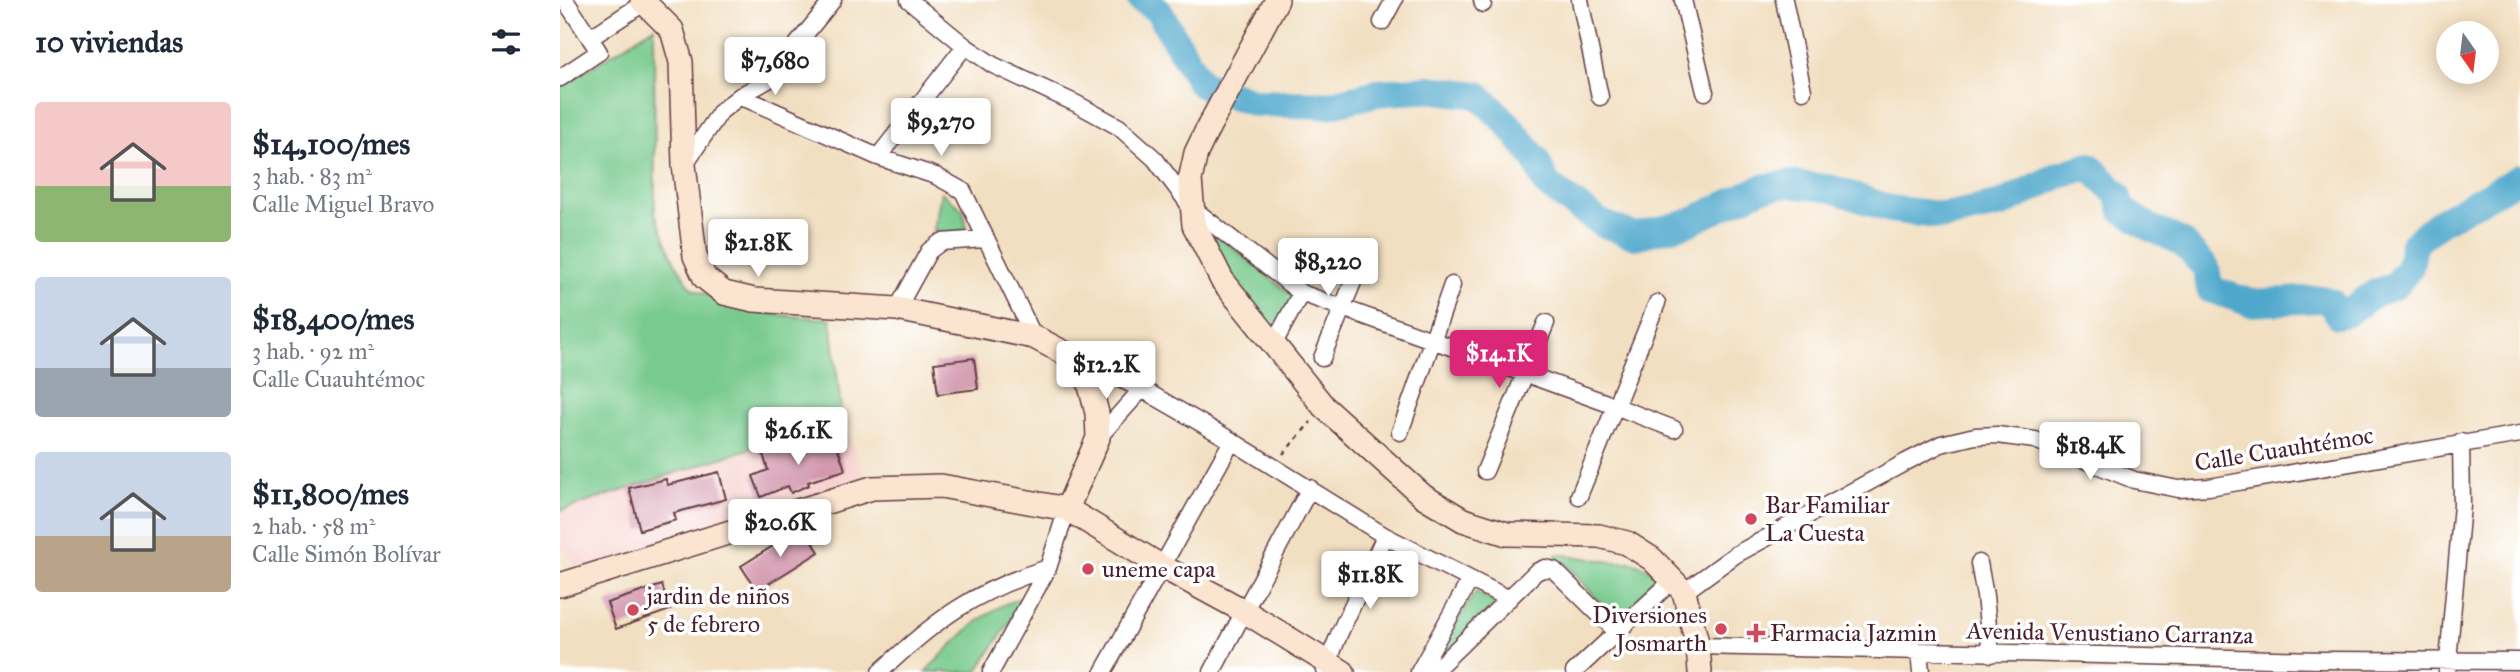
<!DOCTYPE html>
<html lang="es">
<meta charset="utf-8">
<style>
body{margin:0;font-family:"IM FELL Great Primer",serif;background:#f2f2f3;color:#1f2937;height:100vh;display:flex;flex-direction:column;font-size:26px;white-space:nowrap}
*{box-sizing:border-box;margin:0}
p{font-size:23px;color:#747a83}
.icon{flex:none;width:38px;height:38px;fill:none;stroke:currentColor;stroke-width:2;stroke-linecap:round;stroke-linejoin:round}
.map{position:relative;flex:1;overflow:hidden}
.panel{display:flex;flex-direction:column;background:#fff;width:560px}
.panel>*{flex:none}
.needle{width:46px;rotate:166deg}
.tools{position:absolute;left:1876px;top:21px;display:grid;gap:14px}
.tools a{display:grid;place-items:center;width:63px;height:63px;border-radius:50%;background:#fff;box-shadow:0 4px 18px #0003;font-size:35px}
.price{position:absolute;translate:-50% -60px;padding:0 16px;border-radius:7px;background:#fff;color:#222;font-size:23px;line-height:46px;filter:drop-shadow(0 2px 4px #0008)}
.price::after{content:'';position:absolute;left:50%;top:42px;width:21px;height:16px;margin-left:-10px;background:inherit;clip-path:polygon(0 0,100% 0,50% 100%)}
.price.active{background:#db2777;color:#fff}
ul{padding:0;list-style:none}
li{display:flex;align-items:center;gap:21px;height:175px;padding:0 35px}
li span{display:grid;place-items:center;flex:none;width:196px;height:140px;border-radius:7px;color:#555}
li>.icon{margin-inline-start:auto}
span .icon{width:84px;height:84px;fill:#fffc;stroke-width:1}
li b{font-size:30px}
h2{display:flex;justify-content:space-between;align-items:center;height:84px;padding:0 35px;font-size:30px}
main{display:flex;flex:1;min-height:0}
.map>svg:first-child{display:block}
.built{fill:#f7d0cc}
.green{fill:#78ca8d;stroke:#61745c;stroke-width:2}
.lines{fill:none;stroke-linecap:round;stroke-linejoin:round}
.river{stroke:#4fa8cc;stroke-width:28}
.building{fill:#d295ac}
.street-casing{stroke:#633c42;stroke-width:19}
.secondary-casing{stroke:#633c42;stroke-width:26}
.path{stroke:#633c42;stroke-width:2.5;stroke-dasharray:5 5;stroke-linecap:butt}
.street{stroke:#fff;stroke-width:16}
.secondary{stroke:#fce5d0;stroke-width:23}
.poi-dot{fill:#d1495b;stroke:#fff;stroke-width:2.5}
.labels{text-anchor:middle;stroke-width:7;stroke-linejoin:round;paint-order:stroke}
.street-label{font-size:24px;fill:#4a1f2b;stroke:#fff}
.poi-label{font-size:24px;fill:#4a1f2b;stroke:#fff;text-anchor:start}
</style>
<main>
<section class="panel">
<h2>10 viviendas<svg class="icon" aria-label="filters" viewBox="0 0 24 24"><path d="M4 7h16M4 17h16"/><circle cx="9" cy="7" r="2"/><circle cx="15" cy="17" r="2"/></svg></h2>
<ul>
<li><span style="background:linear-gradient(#f6c9c9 60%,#8fb573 0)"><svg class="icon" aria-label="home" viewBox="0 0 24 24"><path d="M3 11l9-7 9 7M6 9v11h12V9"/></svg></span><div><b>$14,100/mes</b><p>3 hab. · 83 m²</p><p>Calle Miguel Bravo</p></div></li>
<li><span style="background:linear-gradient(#c9d6e8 65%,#9aa5b1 0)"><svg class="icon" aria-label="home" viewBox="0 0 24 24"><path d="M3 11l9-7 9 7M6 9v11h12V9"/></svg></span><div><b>$18,400/mes</b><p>3 hab. · 92 m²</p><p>Calle Cuauhtémoc</p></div></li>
<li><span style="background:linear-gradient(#c9d6e8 60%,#b9a48a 0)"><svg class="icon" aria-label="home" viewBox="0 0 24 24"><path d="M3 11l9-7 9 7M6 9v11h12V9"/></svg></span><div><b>$11,800/mes</b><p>2 hab. · 58 m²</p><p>Calle Simón Bolívar</p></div></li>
</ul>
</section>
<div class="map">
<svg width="1960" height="672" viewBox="0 0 1960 672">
<rect width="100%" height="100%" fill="#fff"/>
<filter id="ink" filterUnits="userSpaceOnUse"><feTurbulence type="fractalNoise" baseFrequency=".0143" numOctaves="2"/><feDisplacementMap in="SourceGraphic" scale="14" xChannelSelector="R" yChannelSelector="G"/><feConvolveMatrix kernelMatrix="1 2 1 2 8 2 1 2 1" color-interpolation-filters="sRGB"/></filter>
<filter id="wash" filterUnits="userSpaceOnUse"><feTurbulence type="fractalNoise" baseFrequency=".00686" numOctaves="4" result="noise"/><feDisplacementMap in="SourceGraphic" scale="28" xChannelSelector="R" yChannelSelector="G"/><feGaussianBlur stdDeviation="1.57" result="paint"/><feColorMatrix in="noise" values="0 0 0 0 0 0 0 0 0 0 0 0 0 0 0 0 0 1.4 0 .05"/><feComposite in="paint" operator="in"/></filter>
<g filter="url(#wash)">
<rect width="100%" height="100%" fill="#f2dfc1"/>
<!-- built -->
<path class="built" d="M282,418l25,63 -281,94 -26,-27v-37z"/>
<!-- green -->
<path class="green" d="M94,27l1,186 19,48 18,28 37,14 50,12 52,4 11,99 -282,93v-423z
M381,192l22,18 4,18c-12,6 -20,7 -33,2z
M643,223l92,75 -21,35 -44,-58z
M997,554l57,8h18l19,7 13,13 -48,38 -51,-57h-13z
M916,592l23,12 -74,68z
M466,597l-49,75h-52c30,-29 59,-66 101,-75z"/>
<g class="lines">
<!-- river -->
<path class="river" d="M581,0l17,10 43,74 54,19 73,2 49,-12 52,-4 49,6 29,28 28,35 12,27 52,37 36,14 53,-13 73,-35 29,-4 43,5 57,20 55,7 57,-12 55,-28 32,-10 29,29 5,15 28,18 31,14 24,26 4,21 41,14 70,-4 10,3 7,13 9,-2 28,-20 20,-7 15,-19 4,-23 24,-21 82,-45"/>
</g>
<g id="blocks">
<!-- building -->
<path class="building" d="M414,358l4,31 -40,5 -4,-31z
M275,439l10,31 -37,12 1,3 -18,8 -3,-7 -27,11 -8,-21 15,-6 -5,-16 38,-13 3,8z
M159,472l7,27 -52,14 2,7 -36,10 -11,-42 37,-9 1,6z
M243,527l16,25 -62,39 -16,-25z
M102,585l8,25 -54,19 -9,-26z"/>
</g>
</g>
<g filter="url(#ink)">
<use href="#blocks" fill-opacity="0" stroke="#633c42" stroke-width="2"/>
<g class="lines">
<defs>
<path id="street" d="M5,0l25,38
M349,0l56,46 28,19 84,39 42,23 36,32 36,48 110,86 314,113 59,23
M922,0l1,4
M1020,0l20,97
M1123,0l22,92
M1224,0l19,91
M822,22l12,-22
M0,78l39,-26 -9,-14 55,-36
M180,96l138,61 58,19 27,15 71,146
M318,157l87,-111
M124,165l37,-54 19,-15 28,-16 65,-80
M337,309l32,-58 12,-9 44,-3
M713,345l28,-52
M762,358l44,-108
M518,360l64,29 90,52 153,95 124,63
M840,432l52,-147
M538,438l44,-49
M925,471l61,-148
M1019,496l78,-193
M1419,563l6,33 6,58
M1124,592l51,-37 171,-93 35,-18 34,-8 22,-1 38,5 99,40 44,9 31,-2 311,-53
M1138,646l623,14 199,1
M1359,651l2,21
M765,670l15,-38 45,-96
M320,672c55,-52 94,-81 168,-104l19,-59
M431,672l57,-104
M543,672l129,-231
M652,672l98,-184
M859,672l51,-92
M873,672l103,-100 9,-4 9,2 62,61
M1014,672l99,-92
M1887,672l15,-167 -1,-63"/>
<path id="secondary" d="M82,0l30,30 9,32 3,103 11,91 10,22 19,15 30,7 143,9 137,28 44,23 10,18 9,35 1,25 -31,71
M717,0l-68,126 -13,27 -6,27 4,45 28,55 102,127 99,89 40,24 44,14 92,2 28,7 25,16 32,33 14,54 2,26
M0,585l312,-97 69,-2 126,23 94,57 83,45 99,61"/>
</defs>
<!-- street casing -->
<use href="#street" class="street-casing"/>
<!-- secondary casing -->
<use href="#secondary" class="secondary-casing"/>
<!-- path -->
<path class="path" d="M723,454l28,-32"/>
<!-- street -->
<use href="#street" class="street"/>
<!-- secondary -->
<use href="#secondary" class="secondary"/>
</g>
</g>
<!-- markers -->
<g class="poi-dot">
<circle cx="1191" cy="519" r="7"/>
<circle cx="528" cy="569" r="7"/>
<circle cx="73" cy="610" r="7"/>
<circle cx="1161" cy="629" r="7"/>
<path d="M1192.5 622.5h7v7h7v7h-7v7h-7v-7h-7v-7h7z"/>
</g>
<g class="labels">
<!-- street labels -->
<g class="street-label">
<text transform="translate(1724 449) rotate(-9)" y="8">Calle Cuauhtémoc</text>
<text transform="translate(1550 633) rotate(1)" y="8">Avenida Venustiano Carranza</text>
</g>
<!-- poi labels -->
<g class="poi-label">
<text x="1205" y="513">Bar Familiar<tspan x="1205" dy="28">La Cuesta</tspan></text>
<text x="542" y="577">uneme capa</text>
<text x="87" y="604">jardin de niños<tspan x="87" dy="28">5 de febrero</tspan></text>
<text x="1147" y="623" text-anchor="end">Diversiones<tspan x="1147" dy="28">Josmarth</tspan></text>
<text x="1210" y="641">Farmacia Jazmin</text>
</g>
</g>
</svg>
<div class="tools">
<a><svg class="needle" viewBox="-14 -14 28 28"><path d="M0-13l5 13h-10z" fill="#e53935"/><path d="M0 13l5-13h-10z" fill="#747a83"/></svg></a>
</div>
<b class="price" style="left:215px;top:97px">$7,680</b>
<b class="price" style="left:381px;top:158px">$9,270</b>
<b class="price" style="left:198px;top:279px">$21.8K</b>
<b class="price" style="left:768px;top:298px">$8,220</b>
<b class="price active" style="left:939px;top:390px">$14.1K</b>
<b class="price" style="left:546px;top:401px">$12.2K</b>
<b class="price" style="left:238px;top:467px">$26.1K</b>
<b class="price" style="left:1530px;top:482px">$18.4K</b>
<b class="price" style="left:220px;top:559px">$20.6K</b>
<b class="price" style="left:810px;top:611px">$11.8K</b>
</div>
</main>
